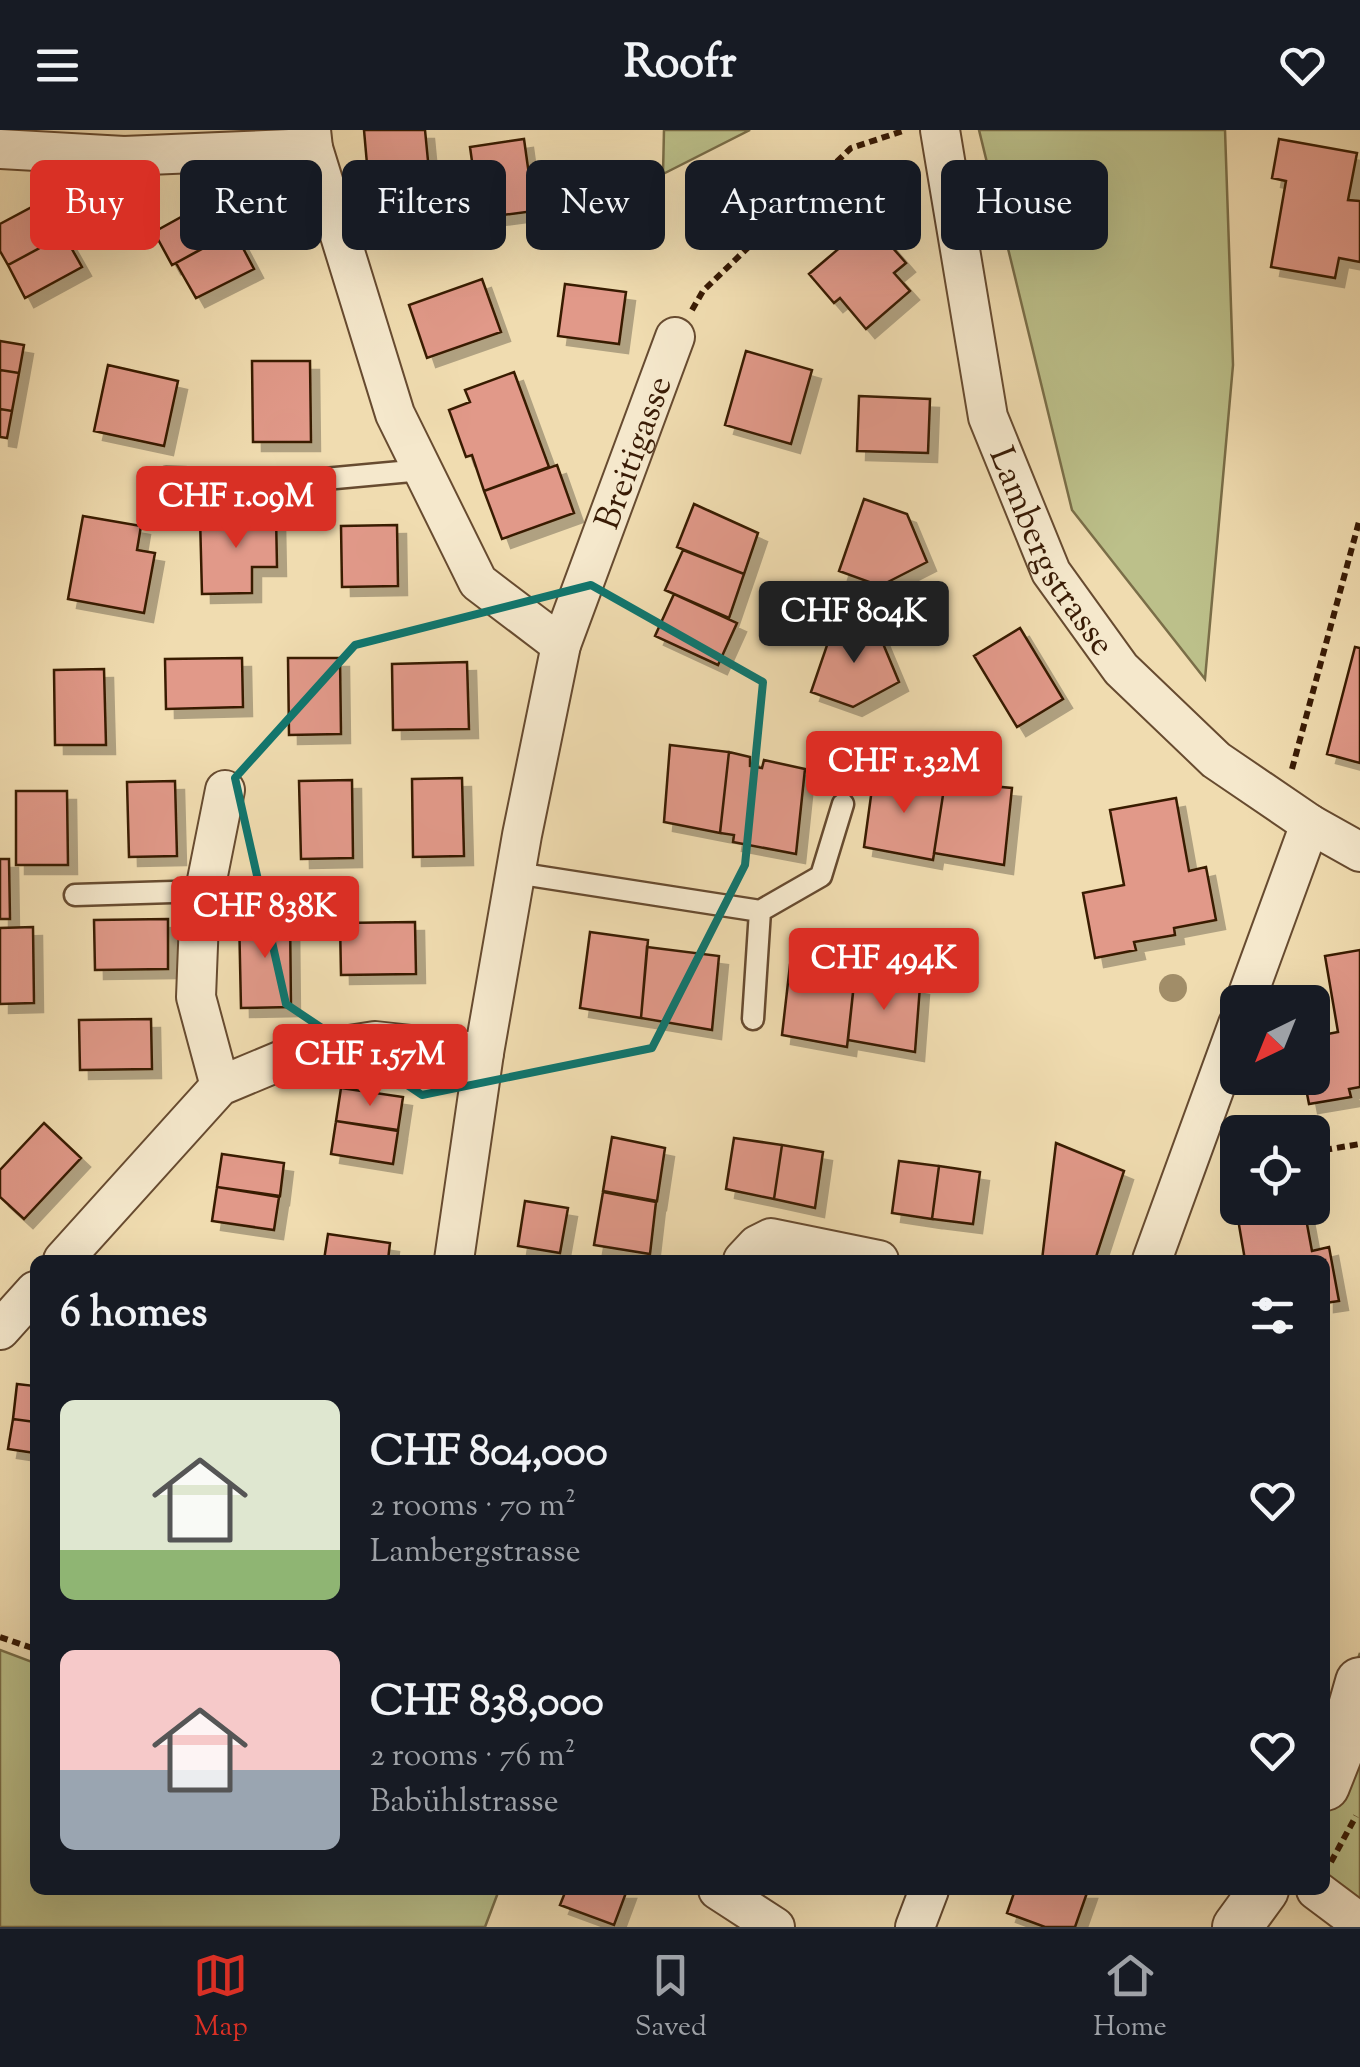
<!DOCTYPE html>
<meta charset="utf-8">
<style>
body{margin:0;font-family:"Sorts Mill Goudy",serif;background:#242831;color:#f1f3f6;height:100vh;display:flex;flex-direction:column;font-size:38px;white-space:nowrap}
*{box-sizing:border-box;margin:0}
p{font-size:32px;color:#9ea1a6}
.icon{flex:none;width:55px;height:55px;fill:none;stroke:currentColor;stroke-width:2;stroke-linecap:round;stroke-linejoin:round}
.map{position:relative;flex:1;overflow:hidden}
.side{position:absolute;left:30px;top:1125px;width:1300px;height:640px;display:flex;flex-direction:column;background:#171b24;border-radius:15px;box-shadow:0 10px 40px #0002}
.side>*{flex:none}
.top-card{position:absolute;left:30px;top:30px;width:1300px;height:90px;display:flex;gap:20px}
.needle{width:65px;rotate:223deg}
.buttons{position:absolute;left:1220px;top:855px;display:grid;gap:20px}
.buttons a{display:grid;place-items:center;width:110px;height:110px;border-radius:15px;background:#171b24;box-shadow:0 10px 40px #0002;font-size:50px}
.price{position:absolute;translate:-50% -85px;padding:0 22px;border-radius:10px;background:#d93025;color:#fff;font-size:32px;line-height:65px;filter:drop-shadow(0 2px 5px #0008)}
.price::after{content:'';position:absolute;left:50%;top:60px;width:30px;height:22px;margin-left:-15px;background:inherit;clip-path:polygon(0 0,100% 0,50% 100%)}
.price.selected{background:#222;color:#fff}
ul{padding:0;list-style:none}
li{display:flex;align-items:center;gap:30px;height:250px;padding:0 30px}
li span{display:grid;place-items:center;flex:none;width:280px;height:200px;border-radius:15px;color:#555}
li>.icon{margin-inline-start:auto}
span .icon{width:120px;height:120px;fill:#fffc;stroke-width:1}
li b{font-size:42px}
h2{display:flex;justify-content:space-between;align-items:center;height:120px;padding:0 30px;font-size:42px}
.chip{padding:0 35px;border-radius:15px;background:#171b24;box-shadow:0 10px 40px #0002;font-size:35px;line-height:90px}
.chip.selected{background:#d93025;color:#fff}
header{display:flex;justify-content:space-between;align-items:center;height:130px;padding:0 30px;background:#171b24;font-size:45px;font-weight:800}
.tab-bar{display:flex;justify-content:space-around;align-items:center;height:140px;border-top:2px solid #363941;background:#171b24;font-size:28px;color:#9ea1a6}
.tab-bar a{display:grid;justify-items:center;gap:5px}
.tab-bar .selected{color:#d93025}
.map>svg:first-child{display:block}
.green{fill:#bcc08a;stroke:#7a6e48;stroke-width:2.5}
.building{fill:#e19989;stroke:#391b05;stroke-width:2.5;filter:url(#shadow)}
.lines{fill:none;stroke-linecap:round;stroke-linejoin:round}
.service-casing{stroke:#674b30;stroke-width:25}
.minor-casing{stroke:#674b30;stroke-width:42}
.tertiary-casing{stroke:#674b30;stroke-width:52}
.path{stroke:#391b05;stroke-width:6;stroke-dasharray:8 5;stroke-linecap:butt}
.service{stroke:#f5e8cc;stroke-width:20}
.minor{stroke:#f5e8cc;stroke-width:38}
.tertiary{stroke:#f5e8cc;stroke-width:48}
.tree{fill:#a18d68}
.marked{fill:none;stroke:#0f766e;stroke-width:8;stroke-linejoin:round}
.labels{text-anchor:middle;stroke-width:8;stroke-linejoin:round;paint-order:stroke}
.street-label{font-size:35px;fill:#391b05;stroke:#f5e8cc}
</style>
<header><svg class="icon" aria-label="menu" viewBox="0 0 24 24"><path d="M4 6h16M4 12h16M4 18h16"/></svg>Roofr<svg class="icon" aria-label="heart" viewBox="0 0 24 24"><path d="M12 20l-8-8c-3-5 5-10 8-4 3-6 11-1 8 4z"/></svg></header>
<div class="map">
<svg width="1360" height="1797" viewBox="0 0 1360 1797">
<defs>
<filter id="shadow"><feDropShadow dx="9" dy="9" stdDeviation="0" flood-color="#0004"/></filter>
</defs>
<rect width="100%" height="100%" fill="#f0dcb0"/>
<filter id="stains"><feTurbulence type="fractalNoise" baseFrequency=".002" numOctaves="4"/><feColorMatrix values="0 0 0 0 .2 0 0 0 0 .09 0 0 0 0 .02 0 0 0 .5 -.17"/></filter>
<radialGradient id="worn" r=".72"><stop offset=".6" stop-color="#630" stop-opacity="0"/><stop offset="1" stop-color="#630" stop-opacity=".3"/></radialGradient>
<!-- green -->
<path class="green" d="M664,0h86l-87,44z
M979,0h246l8,235 -28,314 -133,-169z
M0,1520l35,13v227h464l-14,37h-485z
M1360,1523v265l-35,-28v-140z"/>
<!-- building -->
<path class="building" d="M364,0h61l6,62 -61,6z
M524,9l10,72 -54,7 -10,-71z
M1279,9l78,14 -9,47 12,1v61l-21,-4 -4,20 -64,-11 15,-86 -14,-3z
M45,70l19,35 -56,30 -8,-14v-27z
M212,70l18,34 -58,31 -18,-33z
M870,92l36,41 -12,10 16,18 -44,38 -26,-31 -6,5 -25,-29z
M234,101l20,38 -58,29 -20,-35z
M64,105l18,32 -57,31 -17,-33z
M482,149l19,53 -74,26 -18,-53z
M565,154l61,8 -7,52 -61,-8z
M0,211l24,4 -5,28 -19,-3z
M746,221l66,19 -21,74 -66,-19z
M252,231h58l1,81h-58z
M108,235l70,16 -14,65 -70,-15z
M0,240l19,3 -7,38 -12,-2z
M514,242l35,95 -65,24 -12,-36 -6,2 -17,-47 21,-8 -5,-12z
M859,266l71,3 -2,54 -71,-2z
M0,279l12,2 -5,27 -7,-1z
M557,335l17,48 -72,26 -18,-48z
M864,369l43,15 20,48 -47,24 -41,-15z
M694,374l64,29 -14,41 -67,-27z
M276,385l1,52h-25v26l-50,1 -2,-77z
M83,386l58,10 -4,24 18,3 -11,60 -76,-14z
M397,395l1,61 -56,1 -1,-61z
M683,420l61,24 -15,44 -64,-28z
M674,464l63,29 -19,42 -63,-29z
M836,489l43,15 20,48 -46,25 -42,-15z
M1020,498l43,71 -46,28 -43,-71z
M1355,517l5,1v115l-33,-9z
M242,528l1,49 -77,2 -1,-50z
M288,528h52l1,76 -52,1z
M467,532l2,67 -76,1 -1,-66z
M104,539l2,76h-51l-1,-75z
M670,615l59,7 -9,81 -56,-11z
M729,622l21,5v9l12,2 2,-8 41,9 -9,85 -63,-12 1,-7 -14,-2z
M874,644l71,8 -12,78 -69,-13z
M462,648l2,78 -51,1 -1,-78z
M352,650l1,78 -52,1 -2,-78z
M175,651l2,75 -48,1 -2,-75z
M945,652l67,6 -8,77 -70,-12z
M16,661h51l1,74h-52z
M1176,668l13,73 17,-4 10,53 -42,8 1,7 -41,7 2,8 -41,8 -12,-65 41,-8 -14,-75z
M0,729h9l1,60h-10z
M239,785h51l1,92 -50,1z
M168,789v50l-73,1 -1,-50z
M415,792l1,52 -75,1 -1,-52z
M33,797l1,76 -34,1v-76z
M590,802l58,8 -7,78 -61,-10z
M647,817l72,9 -7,74 -71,-12z
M1360,820v137l-11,2 2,8 -42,7 -5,-26h8v-41l26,-5 -13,-76z
M790,835l65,9 -8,73 -65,-12z
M855,844l65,12 -5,66 -67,-12z
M151,889l1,50 -72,1 -1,-50z
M341,958l62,9 -5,33 -62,-9z
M336,991l62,10 -5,33 -62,-10z
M44,993l37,35 -57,61 -24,-22v-27z
M612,1007l53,11 -8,53 -54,-10z
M734,1008l48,7 -8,54 -48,-10z
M1056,1013l68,28 -29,89h-53z
M782,1015l41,7 -8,56 -41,-9z
M222,1024l62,9 -4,33 -63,-9z
M899,1031l40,5 -7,53 -40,-6z
M939,1036l41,6 -7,52 -41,-5z
M217,1057l62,10 -5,33 -62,-9z
M1238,1059v19h66l8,43 17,-4 10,54 -14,2v-43h-80l-12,-70z
M603,1062l53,10 -6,52 -56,-9z
M525,1071l43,7 -8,45 -42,-7z
M328,1104l62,9 -2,17h-64z
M17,1254l18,2v36l-22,-3z
M13,1289l22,3v31l-27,-4z
M566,1760h61l-13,35 -54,-20z
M1015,1760h73l-13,37h-30l-38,-14z"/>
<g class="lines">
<defs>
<path id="service" d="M166,348l137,3 119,-11
M516,743l244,38 -7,108
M75,765l130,-4
M760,781l61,-35 22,-72"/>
<g id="minor">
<path d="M311,0l2,18 82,266 83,168 83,63"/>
<path id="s1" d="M940,0l48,287 63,155 70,97 95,91 94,64 50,28"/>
<path d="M0,19l124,7 189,-8"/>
<path d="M1245,872l65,-178"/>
<path d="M220,956l-24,-89 3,-77 26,-130"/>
<path d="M63,1130l157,-174 79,-33 76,-12 109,12"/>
<path id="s2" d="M454,1130l30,-207 38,-218 39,-190 114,-308"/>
<path d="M743,1130l14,-15 14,-7 108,22"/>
<path d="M1152,1130l86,-236"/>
<path d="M0,1200l35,-39"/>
<path d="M718,1760l57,37"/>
<path d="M1316,1760l44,33"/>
<path d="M915,1797l14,-37"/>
</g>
<path id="tertiary" d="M1325,1656l19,-48 16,-56
M1237,1797l27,-37"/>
</defs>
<!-- service casing -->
<use href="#service" class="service-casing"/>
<!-- minor casing -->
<use href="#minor" class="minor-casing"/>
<!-- tertiary casing -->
<use href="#tertiary" class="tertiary-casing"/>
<!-- path -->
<path class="path" d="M692,180l11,-19 148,-143 55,-18
M1292,639l68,-251
M1236,1001l18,1
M1312,1013l18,6 30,-5
M0,1507l35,12
M1331,1732l25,-46"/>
<!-- service -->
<use href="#service" class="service"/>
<!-- minor -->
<use href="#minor" class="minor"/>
<!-- tertiary -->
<use href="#tertiary" class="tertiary"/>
</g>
<!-- trees -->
<circle class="tree" cx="1173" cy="858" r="14"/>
<!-- marked area -->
<path class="marked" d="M591,455l172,97 -18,183 -93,183 -230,47 -136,-91 -51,-226 120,-133z"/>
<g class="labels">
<!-- street labels -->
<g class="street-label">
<text dy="12" stroke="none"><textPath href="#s2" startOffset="830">Breitigasse</textPath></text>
<text dy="12" stroke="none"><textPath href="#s1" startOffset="440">Lambergstrasse</textPath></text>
</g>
</g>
<rect width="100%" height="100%" filter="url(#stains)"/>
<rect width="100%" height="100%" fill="url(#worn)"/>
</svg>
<div class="buttons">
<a><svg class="needle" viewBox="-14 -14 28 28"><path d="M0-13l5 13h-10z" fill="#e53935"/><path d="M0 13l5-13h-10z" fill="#9ea1a6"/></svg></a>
<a><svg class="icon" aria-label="locate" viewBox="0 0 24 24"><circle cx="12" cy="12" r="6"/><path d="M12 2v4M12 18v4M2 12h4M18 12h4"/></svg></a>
</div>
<b class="price" style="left:236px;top:421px">CHF 1.09M</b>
<b class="price selected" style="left:854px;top:536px">CHF 804K</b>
<b class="price" style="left:904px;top:686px">CHF 1.32M</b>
<b class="price" style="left:265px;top:831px">CHF 838K</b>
<b class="price" style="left:884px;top:883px">CHF 494K</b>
<b class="price" style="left:370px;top:979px">CHF 1.57M</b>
<div class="top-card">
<a class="chip selected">Buy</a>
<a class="chip">Rent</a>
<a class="chip">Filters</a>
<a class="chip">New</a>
<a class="chip">Apartment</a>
<a class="chip">House</a>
</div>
<section class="side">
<h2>6 homes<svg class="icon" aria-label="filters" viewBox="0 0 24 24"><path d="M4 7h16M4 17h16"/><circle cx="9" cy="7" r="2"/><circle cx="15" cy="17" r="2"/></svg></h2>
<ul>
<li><span style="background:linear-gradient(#dfe7d0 75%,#8fb573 0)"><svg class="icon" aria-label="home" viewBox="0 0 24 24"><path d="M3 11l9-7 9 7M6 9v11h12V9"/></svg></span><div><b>CHF 804,000</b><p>2 rooms · 70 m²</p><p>Lambergstrasse</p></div><svg class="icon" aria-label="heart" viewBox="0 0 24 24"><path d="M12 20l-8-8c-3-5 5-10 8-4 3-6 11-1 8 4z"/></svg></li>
<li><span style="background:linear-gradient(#f6c9c9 60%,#9aa5b1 0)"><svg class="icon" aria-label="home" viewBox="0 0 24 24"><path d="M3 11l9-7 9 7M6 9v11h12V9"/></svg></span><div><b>CHF 838,000</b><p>2 rooms · 76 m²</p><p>Babühlstrasse</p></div><svg class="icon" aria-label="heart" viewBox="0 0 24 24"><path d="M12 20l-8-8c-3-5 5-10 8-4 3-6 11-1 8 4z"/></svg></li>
</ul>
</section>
</div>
<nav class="tab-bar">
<a class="selected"><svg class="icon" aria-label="map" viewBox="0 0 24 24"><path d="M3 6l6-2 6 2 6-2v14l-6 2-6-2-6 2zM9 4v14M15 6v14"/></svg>Map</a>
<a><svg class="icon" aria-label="saved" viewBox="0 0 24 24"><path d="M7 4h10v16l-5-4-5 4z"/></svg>Saved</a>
<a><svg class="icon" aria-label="home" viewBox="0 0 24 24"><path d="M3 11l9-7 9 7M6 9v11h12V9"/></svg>Home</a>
</nav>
